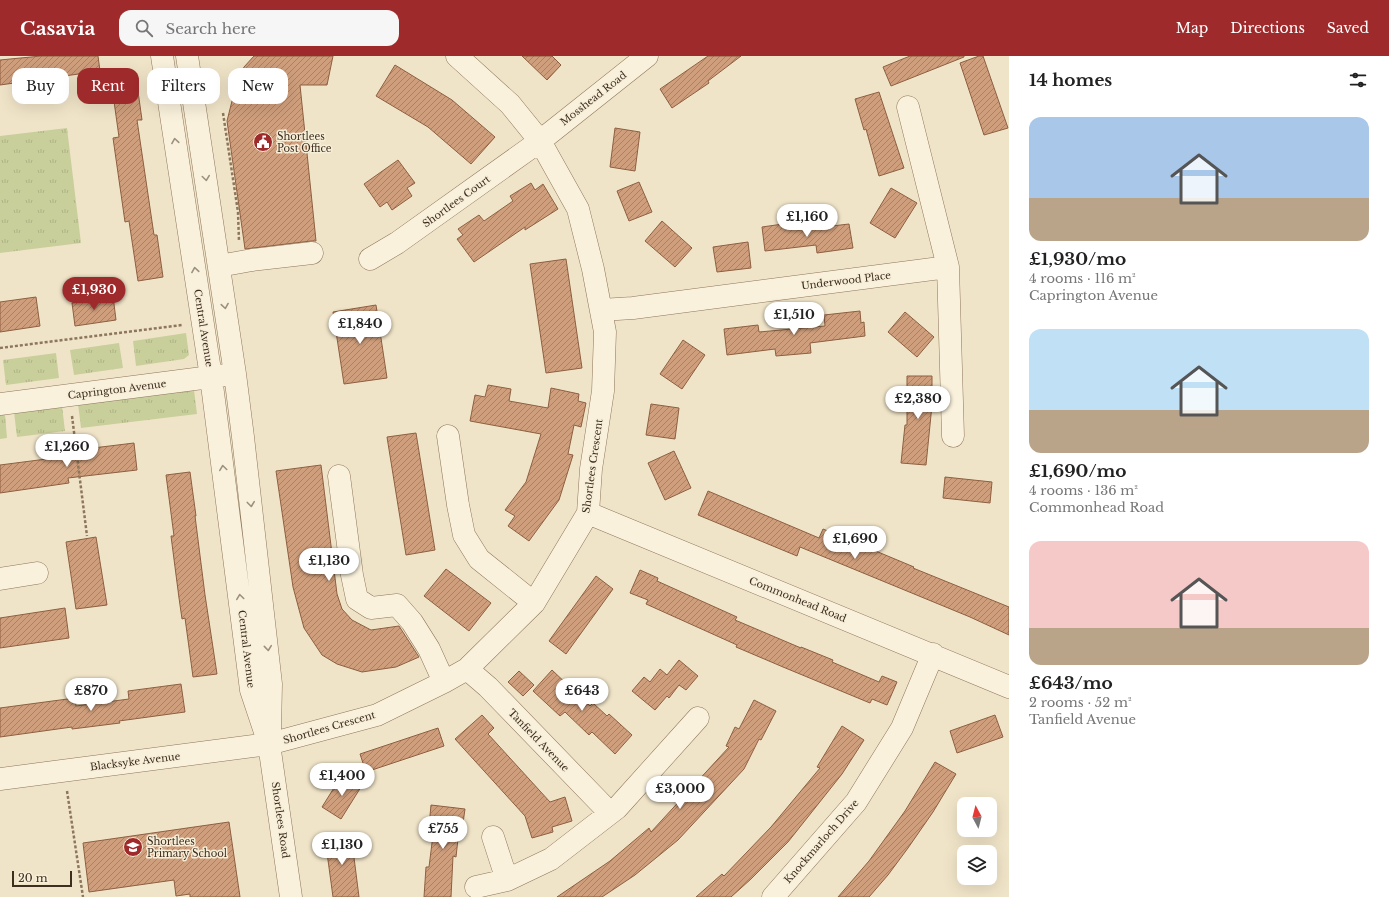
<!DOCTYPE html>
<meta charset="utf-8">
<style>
body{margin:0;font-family:"Libre Baskerville",serif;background:#f6f6f6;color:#222;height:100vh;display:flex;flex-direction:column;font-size:15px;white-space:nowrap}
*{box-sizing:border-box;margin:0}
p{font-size:13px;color:#767676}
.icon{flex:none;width:22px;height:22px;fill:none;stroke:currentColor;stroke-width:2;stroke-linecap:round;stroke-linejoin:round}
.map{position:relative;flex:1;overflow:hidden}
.panel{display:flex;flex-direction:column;background:#fff;width:380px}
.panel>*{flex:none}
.hud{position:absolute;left:12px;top:12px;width:380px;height:36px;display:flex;gap:8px}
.needle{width:26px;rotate:353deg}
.fabs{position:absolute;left:957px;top:741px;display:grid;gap:8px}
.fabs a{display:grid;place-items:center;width:40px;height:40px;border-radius:8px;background:#fff;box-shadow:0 4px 16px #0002;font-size:20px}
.scale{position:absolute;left:12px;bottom:10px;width:60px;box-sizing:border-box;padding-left:4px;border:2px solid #3d2e20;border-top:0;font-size:11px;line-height:14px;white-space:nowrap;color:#3d2e20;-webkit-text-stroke:3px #f7eed8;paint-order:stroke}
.price{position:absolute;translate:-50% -34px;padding:0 9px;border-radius:14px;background:#fff;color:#222;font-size:13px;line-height:26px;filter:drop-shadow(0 1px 2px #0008)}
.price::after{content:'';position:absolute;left:50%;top:24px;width:12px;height:9px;margin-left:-6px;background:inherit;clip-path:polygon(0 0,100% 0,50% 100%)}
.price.selected{background:#9e2a2b;color:#fff}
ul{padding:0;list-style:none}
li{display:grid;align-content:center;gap:8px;height:212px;padding:0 20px}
li span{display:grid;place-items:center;height:124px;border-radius:12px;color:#555}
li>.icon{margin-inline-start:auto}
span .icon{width:72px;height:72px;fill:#fffc;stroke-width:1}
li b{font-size:17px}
h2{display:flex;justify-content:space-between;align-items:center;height:48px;padding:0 20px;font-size:17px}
.chip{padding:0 14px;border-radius:12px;background:#fff;box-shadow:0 4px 16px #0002;font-size:14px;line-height:36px}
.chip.selected{background:#9e2a2b;color:#fff}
header{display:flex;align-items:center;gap:24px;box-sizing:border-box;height:56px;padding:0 20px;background:#9e2a2b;color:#fff}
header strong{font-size:19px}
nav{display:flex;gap:22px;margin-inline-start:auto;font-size:14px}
.search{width:280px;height:36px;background:#f6f6f6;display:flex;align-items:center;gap:10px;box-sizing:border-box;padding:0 14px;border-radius:12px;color:#767676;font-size:15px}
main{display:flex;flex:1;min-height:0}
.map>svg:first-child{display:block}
.grass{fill:url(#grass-tufts)}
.building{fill:url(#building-hatch);stroke:#8d5f41}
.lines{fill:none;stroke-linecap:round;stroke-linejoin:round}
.minor-casing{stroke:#8d765c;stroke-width:23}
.path{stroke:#8d765c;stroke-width:2.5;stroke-dasharray:3 2;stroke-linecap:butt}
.minor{stroke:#faf1dc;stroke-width:22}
.oneway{stroke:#9c907e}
.labels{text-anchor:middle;stroke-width:3;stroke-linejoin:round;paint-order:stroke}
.street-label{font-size:10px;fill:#3d2e20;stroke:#f7eed8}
.poi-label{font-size:10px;fill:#3d2e20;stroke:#f7eed8;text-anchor:start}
</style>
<header>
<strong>Casavia</strong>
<div class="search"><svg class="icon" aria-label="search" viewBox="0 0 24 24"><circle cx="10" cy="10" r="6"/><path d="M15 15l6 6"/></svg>Search here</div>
<nav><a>Map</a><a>Directions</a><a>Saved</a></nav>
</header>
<main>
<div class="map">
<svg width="1009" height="841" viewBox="0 0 1009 841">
<defs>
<pattern id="grass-tufts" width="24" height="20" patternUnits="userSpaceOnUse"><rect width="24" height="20" fill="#c9cf9b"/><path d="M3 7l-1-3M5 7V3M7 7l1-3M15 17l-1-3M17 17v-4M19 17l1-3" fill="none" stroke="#aeb285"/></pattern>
<pattern id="building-hatch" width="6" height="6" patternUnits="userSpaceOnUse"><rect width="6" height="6" fill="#cf9f7d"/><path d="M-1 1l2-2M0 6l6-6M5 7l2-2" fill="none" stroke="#a98266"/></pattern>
</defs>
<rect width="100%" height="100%" fill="#f0e4c8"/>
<!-- grass -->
<path class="grass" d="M67,72l14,115 -81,10v-117z
M186,277l3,22 -5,4 -48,7 -3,-25z
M119,287l4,25 -49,7 -4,-25z
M56,297l3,25 -53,7 -3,-25z
M194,334l3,24 -116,14 -3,-24z
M62,350l3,25 -48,6 -3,-25z
M5,358l2,24 -7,1v-24z"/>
<!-- building -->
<path class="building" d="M41,0h57l2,15 -100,14v-25z
M254,0h79l-6,29h-27l16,156h-5l-66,8 -18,-128 9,-36 8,-18z
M522,0h30l9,9 -14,15z
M708,0h33l-33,25 1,2 -37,25 -12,-19z
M910,0h54v1l-73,29 -8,-19z
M979,0h4l25,72 -24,7 -24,-72z
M395,9l57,35 43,37 -24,27 -43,-37 -52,-31z
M136,21l6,43h-5l17,115h3l6,42 -25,4 -9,-60 -4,1 -12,-84 6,-1 -8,-57z
M879,36l25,76 -25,8 -13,-47 -2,1 -9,-31z
M615,72l25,4 -5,39 -25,-4z
M398,104l17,23 -8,5 5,8 -20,14 -5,-8 -7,5 -16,-23z
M639,126l13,30 -23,9 -12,-30z
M531,127l4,7 8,-6 15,25 -33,21v-3l-51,35 -17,-23 6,-4 -5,-6 21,-14 5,6 29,-20 -3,-5z
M891,132l26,15 -22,35 -25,-15z
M662,165l30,27 -17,19 -30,-26z
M797,166l1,8 51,-6 4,24 -36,5 -1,-8 -51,6 -3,-24z
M748,186l3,26 -34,4 -4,-25z
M566,203l16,109 -36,5 -16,-109z
M113,240l3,24 -41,6 -3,-23z
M36,241l4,29 -40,6v-30z
M376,249l11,73 -43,6 -11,-72z
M860,255l1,12 3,-1 1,14 -55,7 1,10 -35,3 -1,-7 -48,6 -3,-26 34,-4 1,7 66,-6 -1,-11z
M905,256l29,25 -17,20 -29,-25z
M683,284l22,15 -23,34 -22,-15z
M907,320h25v29l-6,60 -25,-2 4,-38h2z
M488,329l23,4 -2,12 39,7 3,-20 28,6 -1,7 8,2 -5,24 -7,-2 -6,29 5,1 -14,45 -30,41 -21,-15 7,-10 -10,-6 21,-28 15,-48 -71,-13 5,-26 10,2z
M651,348l28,4 -4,31 -29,-4z
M416,377l19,117 -29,5 -19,-118z
M134,387l3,27 -69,8 1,5 -69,10v-28l93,-12v-5z
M674,395l17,37 -26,12 -17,-37z
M321,409l16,129 5,15 10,11 19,10 28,-4 20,31 -23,10 -34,5 -25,-8 -15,-9 -18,-27 -11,-41 -17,-116z
M190,416l6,44h-1l10,79 12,79 -24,3 -8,-59 -3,1 -3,-21 -8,-62h3l-8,-61z
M945,421l47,5 -2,21 -47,-5z
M708,435l111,47 4,-9 91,38 -1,1 96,39v28l-39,-18 -170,-70 -3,9 -99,-41z
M96,481l11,68 -31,4 -10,-67z
M446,513l45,34 -22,28 -45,-35z
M640,514l18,8 -1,3 80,36 -2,3 66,28v-1l32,13 -1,2 47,20 3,-6 15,6 -10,23 -15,-6 -2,4 -87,-36 -47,-20 1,-2 -91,-41 2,-4 -18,-7z
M596,520l17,13 -47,65 -17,-13z
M65,552l4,30 -69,10v-30z
M679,604l19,16 -12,14 -7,-5 -10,13 -2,-2 -12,14 -23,-19 12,-14 6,5 10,-13 7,6z
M552,614l38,36 3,-3 14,13 2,-2 23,21 -17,19 -23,-22 -3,3 -24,-23 -5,4 -27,-25z
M519,615l15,14 -11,11 -15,-14z
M181,628l4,28 -66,9 1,2 -48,6v-2l-72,10v-29l75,-10 1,8 53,-7 -1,-8z
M754,644l22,11 -15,29 -2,-1 -15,30 -66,71 -43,35 -33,22h-45l53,-36 39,-33 2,4 78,-85 -3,-1 9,-19 4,2z
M482,659l12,13 -6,6 62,68 15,-5 7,24 -20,6 1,5 -21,6 -7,-22 -70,-77z
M995,659l8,22 -46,16 -7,-22z
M842,670l22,14 -22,34 -54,68 -37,37 -20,18h-35l26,-23 2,2 47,-49 49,-59 -3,-1z
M438,672l6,18 -78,26 -6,-18z
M935,706l21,12 -23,38 -25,36 -20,27 -19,22h-31l31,-36 36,-50z
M342,719l19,12 -20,32 -19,-12z
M431,749l34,4 -3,21h-3l-3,27 -3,-1 -2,41h-27l2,-30h3l5,-40 -5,-1z
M229,766l11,75h-50v-3l-14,2 -2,-16 -85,12 -6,-49z
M351,778l8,63h-26l-8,-59z"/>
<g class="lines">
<defs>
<path id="minor" d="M162,0l49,321 40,313 18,54 22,153
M187,0l48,318 8,63 28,247 -1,47
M908,51l40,160 5,169
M370,203l27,-16 143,-102 107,-85
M219,210l33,-6 60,-7
M601,254l32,-2 315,-41
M0,348l226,-29
M448,380l10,69 6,30 15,24 55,44
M339,420l13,99 5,24 14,9 26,-3 15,17 17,27 15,33
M588,457l421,174
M0,523l37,-6
M467,613l21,18 122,126
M0,723l269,-35 108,-29 67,-33 23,-13 67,-66 54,-90 3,-44 12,-78 2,-59 -12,-63 -15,-60 -38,-68 -30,-37 -53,-48
M493,781l14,43
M476,831l31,-7 44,-21 66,-51 81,-90
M773,841l83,-95 46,-74 31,-74"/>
</defs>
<!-- minor casing -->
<use href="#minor" class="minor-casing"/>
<!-- path -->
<path class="path" d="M223,57l15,99 1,29
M0,292l182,-23
M72,360l15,120
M67,735l16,106"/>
<!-- minor -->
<use href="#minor" class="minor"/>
</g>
<!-- one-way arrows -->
<defs><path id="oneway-chevron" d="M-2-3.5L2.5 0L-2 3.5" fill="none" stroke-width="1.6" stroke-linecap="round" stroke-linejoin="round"/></defs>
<g class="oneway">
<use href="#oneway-chevron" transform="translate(175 85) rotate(-99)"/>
<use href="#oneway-chevron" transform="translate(206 122) rotate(82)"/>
<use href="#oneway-chevron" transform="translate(195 214) rotate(-99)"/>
<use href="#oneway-chevron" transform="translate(225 250) rotate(81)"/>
<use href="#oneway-chevron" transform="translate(223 412) rotate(-98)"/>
<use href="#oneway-chevron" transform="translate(251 448) rotate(83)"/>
<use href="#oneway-chevron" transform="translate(240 541) rotate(-98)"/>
<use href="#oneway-chevron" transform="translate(268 592) rotate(84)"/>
</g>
<!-- icons -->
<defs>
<symbol id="civic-disc" viewBox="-11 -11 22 22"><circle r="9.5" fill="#9e2a2b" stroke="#f7eed8"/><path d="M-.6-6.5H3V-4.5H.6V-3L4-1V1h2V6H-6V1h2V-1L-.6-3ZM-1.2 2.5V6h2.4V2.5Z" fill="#fff"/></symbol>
<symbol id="school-disc" viewBox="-11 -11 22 22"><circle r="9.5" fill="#9e2a2b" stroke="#f7eed8"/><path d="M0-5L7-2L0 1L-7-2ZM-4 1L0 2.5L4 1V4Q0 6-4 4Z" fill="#fff"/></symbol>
</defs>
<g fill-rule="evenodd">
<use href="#civic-disc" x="252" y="75" width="22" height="22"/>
<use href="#school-disc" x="122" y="780" width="22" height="22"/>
</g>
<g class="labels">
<!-- street labels -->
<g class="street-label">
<text transform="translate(593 42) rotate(-38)" y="4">Mosshead Road</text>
<text transform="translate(456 145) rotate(-36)" y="4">Shortlees Court</text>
<text transform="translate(846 224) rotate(-7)" y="4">Underwood Place</text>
<text transform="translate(204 272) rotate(81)" y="4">Central Avenue</text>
<text transform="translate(117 333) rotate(-7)" y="4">Caprington Avenue</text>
<text transform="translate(592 410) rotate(-82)" y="4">Shortlees Crescent</text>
<text transform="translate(798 543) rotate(22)" y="4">Commonhead Road</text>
<text transform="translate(247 593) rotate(83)" y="4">Central Avenue</text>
<text transform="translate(329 671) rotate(-16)" y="4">Shortlees Crescent</text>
<text transform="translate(539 684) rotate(46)" y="4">Tanfield Avenue</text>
<text transform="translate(135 705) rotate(-7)" y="4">Blacksyke Avenue</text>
<text transform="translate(281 764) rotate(82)" y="4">Shortlees Road</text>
<text transform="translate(821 785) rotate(-49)" y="4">Knockmarloch Drive</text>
</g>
<!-- poi labels -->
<g class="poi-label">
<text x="277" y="84">Shortlees<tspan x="277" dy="12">Post Office</tspan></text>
<text x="147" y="789">Shortlees<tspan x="147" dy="12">Primary School</tspan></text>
</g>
</g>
</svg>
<div class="fabs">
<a><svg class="needle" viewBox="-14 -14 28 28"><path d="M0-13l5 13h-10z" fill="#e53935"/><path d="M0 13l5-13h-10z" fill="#767676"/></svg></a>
<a><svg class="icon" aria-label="layers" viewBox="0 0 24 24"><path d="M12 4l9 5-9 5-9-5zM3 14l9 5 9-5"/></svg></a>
</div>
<div class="scale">20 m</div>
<b class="price" style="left:807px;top:182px">£1,160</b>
<b class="price selected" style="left:94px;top:255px">£1,930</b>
<b class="price" style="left:794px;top:280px">£1,510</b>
<b class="price" style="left:360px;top:289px">£1,840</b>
<b class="price" style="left:918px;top:364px">£2,380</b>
<b class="price" style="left:67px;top:412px">£1,260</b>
<b class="price" style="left:855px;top:504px">£1,690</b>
<b class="price" style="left:329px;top:526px">£1,130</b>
<b class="price" style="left:91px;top:656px">£870</b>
<b class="price" style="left:582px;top:656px">£643</b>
<b class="price" style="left:342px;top:741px">£1,400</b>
<b class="price" style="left:680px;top:754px">£3,000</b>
<b class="price" style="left:443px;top:794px">£755</b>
<b class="price" style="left:342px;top:810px">£1,130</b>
<div class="hud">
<a class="chip">Buy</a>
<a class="chip selected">Rent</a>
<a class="chip">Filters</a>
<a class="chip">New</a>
</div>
</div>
<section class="panel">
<h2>14 homes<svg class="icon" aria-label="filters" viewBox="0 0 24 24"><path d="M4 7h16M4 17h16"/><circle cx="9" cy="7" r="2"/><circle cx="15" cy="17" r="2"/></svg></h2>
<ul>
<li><span style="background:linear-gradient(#a9c7e8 65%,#b9a48a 0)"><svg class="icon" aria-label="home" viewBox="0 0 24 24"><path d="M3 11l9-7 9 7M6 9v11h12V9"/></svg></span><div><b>£1,930/mo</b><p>4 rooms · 116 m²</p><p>Caprington Avenue</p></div></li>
<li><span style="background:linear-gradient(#bfe0f5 65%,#b9a48a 0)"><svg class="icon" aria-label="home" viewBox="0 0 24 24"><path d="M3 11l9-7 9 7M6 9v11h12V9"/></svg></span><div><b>£1,690/mo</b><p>4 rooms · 136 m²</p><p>Commonhead Road</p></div></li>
<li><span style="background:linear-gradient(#f6c9c9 70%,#b9a48a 0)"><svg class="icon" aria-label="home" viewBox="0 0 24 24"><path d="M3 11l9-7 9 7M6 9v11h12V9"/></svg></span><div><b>£643/mo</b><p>2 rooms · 52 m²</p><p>Tanfield Avenue</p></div></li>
</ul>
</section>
</main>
